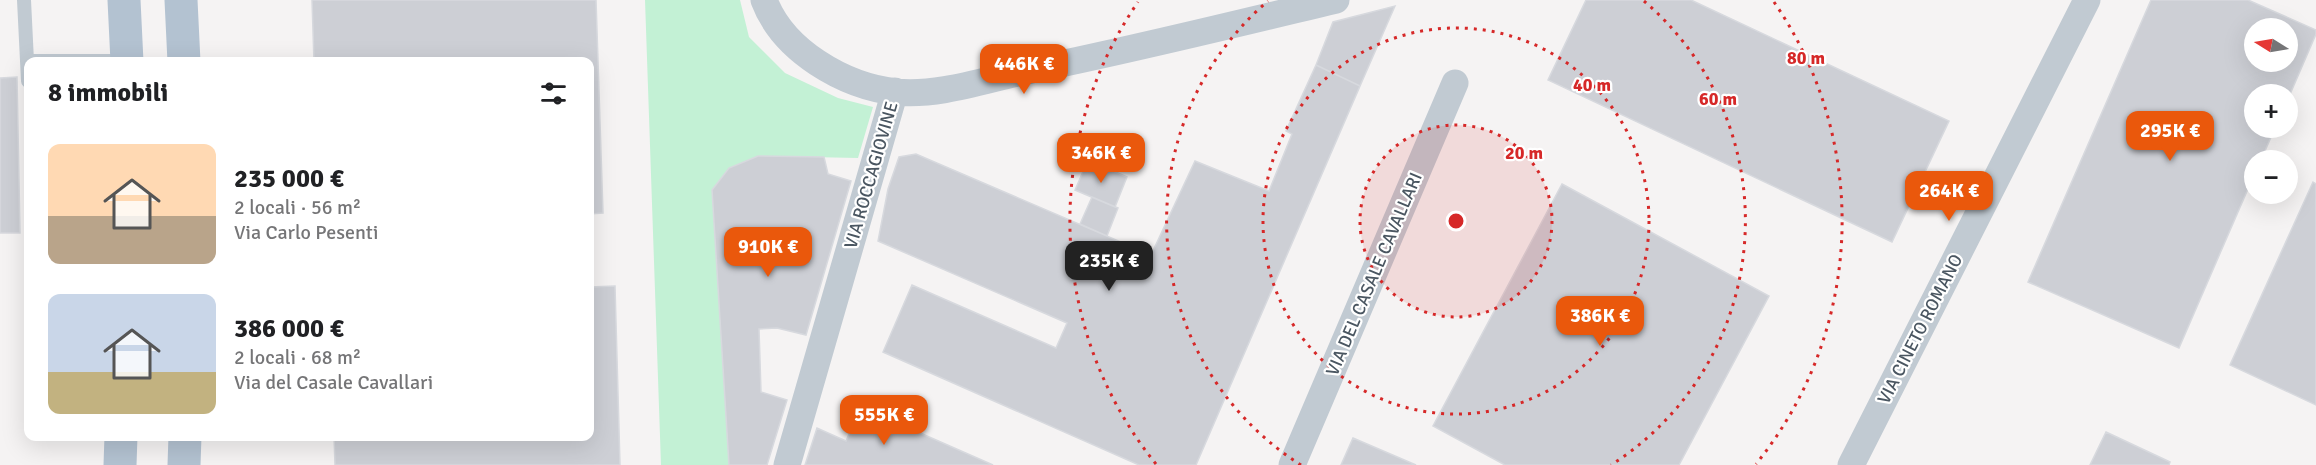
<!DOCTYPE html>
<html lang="it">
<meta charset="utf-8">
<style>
body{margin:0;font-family:Signika,sans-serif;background:#f6f6f6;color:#202124;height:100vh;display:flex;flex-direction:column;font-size:22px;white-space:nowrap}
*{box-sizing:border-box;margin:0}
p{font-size:20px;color:#757577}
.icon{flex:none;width:33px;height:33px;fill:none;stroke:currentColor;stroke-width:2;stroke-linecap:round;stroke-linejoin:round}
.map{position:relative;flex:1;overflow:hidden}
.details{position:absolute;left:24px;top:57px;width:570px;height:384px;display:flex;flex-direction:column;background:#fff;border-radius:12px;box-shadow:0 6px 24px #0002}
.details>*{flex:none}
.needle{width:39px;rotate:281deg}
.fabs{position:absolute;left:2244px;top:18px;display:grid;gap:12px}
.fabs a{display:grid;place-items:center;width:54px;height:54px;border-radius:50%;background:#fff;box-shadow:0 6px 24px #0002;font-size:30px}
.price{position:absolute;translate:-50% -51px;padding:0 14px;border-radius:12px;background:#ea580c;color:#fff;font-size:20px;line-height:39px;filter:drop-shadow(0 2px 3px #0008)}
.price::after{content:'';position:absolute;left:50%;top:36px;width:18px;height:14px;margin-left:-9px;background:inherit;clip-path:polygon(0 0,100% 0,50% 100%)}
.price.active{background:#222;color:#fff}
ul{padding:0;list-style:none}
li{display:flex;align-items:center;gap:18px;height:150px;padding:0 24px}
li span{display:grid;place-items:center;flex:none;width:168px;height:120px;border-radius:12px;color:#555}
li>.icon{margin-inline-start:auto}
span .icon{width:72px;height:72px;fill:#fffc;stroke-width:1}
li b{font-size:26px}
h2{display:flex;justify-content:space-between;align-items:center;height:72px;padding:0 24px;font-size:26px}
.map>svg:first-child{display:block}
.green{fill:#c3f1d5}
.building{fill:#cdcfd5;stroke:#d7d9de;stroke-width:1.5;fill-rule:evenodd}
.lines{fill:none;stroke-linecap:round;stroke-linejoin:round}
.service{stroke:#c1cad2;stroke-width:14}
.minor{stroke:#c1cad2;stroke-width:27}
.primary{stroke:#b3c2d1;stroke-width:33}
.ring{fill:none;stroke:#d62828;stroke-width:3;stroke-dasharray:3 6}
.labels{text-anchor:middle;stroke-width:4.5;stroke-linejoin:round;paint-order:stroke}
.street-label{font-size:18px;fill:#4a5661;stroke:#fff}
.centre{fill:#d62828;stroke:#fff;stroke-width:3}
.ring-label{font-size:18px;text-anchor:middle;font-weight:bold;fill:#d62828;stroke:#fff;stroke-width:4.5;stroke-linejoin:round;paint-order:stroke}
</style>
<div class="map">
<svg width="2316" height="465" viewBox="0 0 2316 465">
<rect width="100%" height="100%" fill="#f5f3f3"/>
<!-- green -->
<path class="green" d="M645,0h95l9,37 36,36 53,25 35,9 -15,51 -100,-2 -46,34 17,275h-68z"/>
<!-- building -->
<path class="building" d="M312,0h284l7,213 -13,1v-152h-276z
M1586,0h105l258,121 -57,121 -344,-162z
M2151,0h97l68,30v4l-28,65v-5h-34v34h21l-14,32h-7v15l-75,173 -151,-66zM2254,28h34v34h-34z
M1395,6l-35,80 -44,-21 17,-43z
M1316,65l44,21 -164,379h-57l-256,-113 29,-67 144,63 11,-25 -189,-82 10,-52 11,-32 17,-3 235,101 44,-94 74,30 23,-57 -6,-3z
M17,77l3,156h-20v-155z
M758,156l66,1 4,17 23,7 -45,154 -29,-7 -18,1 2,63 26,8 -20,65h-38l-17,-275 17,-22z
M1088,160l39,17 -12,30 -40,-17z
M2313,182l3,2v221l-86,-40z
M1562,184l207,112 -90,169h-174l-72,-39z
M1092,197l26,11 -11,28 -27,-12z
M615,286l5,179h-285l-1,-29h256v-149z
M861,407l132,58h-188l12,-37 29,13z
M2106,432l64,30 -1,3h-79z
M1353,438l63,27h-75z"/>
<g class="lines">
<!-- service -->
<path class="service" d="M24,0l3,61
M28,81l-1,-20h100"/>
<!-- minor -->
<path class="minor" d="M764,0c19,51 80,86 132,92 42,4 85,-11 126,-20 105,-21 210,-47 314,-72
M787,465l108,-374
M1292,465l163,-382
M1851,465l236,-465"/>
<!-- primary -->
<path class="primary" d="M124,0l3,62
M181,0l3,62
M120,465l1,-29
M184,465l1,-29"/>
</g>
<!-- distance rings -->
<circle cx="1456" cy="221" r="96" fill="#d62828" fill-opacity=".12"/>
<g class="ring">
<circle cx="1456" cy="221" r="96"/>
<circle cx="1456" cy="221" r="193"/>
<path d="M1301 465A289 289 0 0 1 1268 1M1644 1A289 289 0 0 1 1611 465"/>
<path d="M1156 464A386 386 0 0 1 1138 2M1774 2A386 386 0 0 1 1756 464"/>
</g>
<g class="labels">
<!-- street labels -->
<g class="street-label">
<text transform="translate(871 175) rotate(-74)" y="6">VIA ROCCAGIOVINE</text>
<text transform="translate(1374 274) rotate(-67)" y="6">VIA DEL CASALE CAVALLARI</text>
<text transform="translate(1920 329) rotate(-63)" y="6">VIA CINETO ROMANO</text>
</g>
</g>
<circle cx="1456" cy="221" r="9" class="centre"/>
<g class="ring-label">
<text x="1806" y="64">80 m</text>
<text x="1592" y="91">40 m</text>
<text x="1718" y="105">60 m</text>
<text x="1524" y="159">20 m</text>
</g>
</svg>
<div class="fabs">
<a><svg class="needle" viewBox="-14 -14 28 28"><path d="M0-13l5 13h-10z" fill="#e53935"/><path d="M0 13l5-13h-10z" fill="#757577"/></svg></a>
<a>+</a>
<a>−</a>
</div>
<b class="price" style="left:1024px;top:95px">446K €</b>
<b class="price" style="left:2170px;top:162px">295K €</b>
<b class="price" style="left:1101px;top:184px">346K €</b>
<b class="price" style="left:1949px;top:222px">264K €</b>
<b class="price" style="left:768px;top:278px">910K €</b>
<b class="price active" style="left:1109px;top:292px">235K €</b>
<b class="price" style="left:1600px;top:347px">386K €</b>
<b class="price" style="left:884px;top:446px">555K €</b>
<section class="details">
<h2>8 immobili<svg class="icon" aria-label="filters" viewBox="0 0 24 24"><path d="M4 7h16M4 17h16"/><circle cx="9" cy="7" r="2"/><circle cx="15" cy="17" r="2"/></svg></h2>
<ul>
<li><span style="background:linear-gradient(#ffd9b3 60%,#b9a48a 0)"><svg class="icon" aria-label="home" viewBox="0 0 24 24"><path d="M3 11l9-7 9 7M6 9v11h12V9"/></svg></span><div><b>235 000 €</b><p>2 locali · 56 m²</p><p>Via Carlo Pesenti</p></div></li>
<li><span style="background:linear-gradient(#c9d6e8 65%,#c2b280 0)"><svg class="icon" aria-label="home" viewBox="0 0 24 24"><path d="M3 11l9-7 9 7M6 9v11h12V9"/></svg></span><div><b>386 000 €</b><p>2 locali · 68 m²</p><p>Via del Casale Cavallari</p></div></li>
</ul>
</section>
</div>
